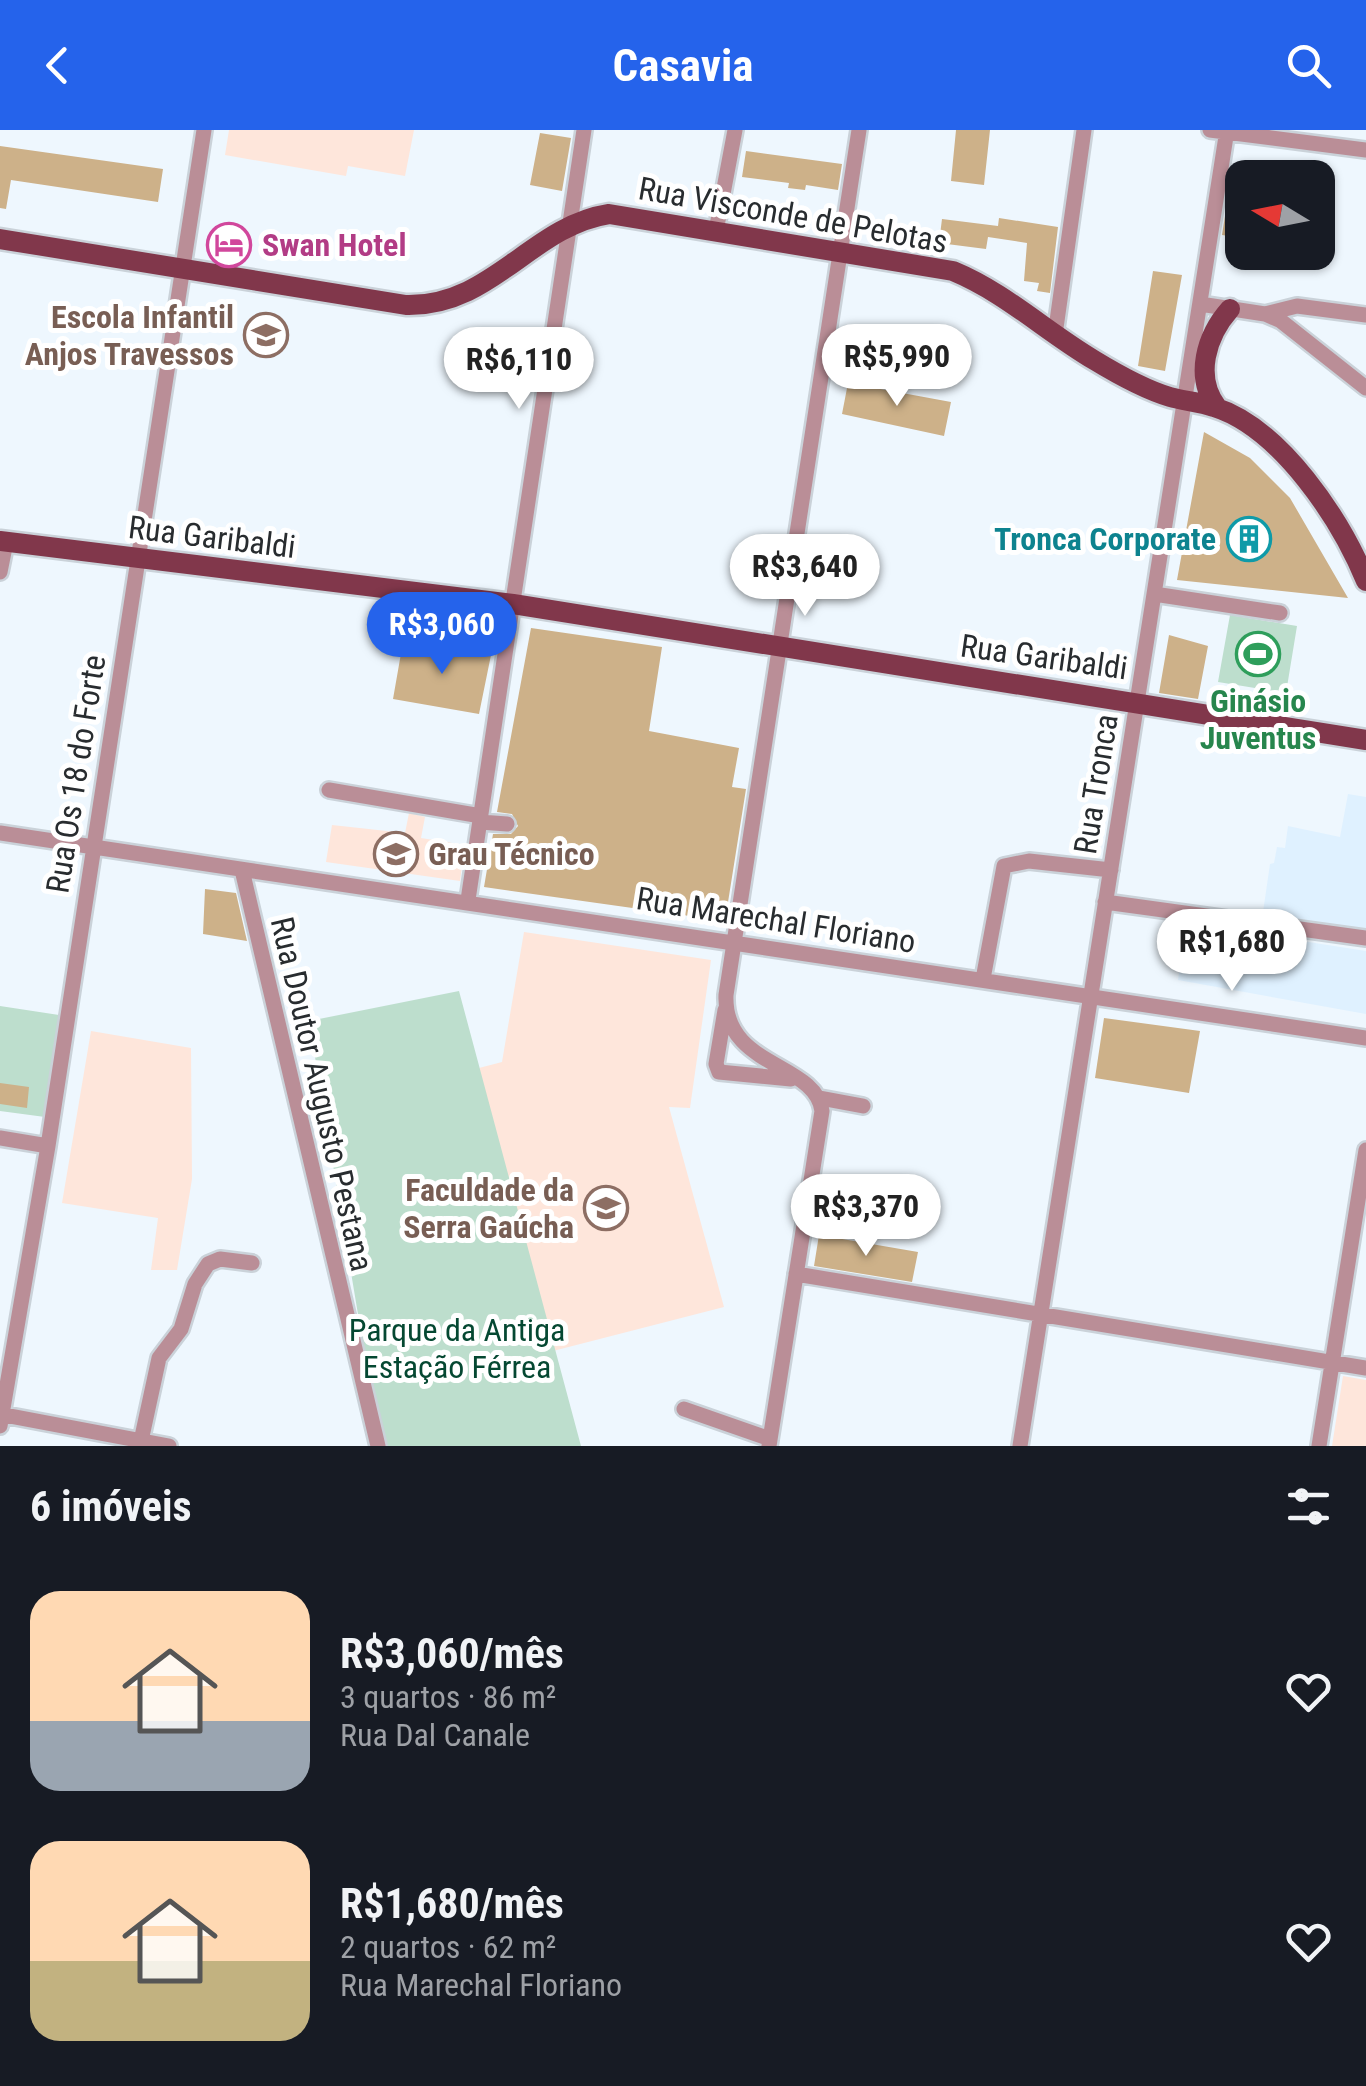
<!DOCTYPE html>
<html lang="pt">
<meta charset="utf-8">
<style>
body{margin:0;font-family:"Roboto Condensed",sans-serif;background:#242831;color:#f1f3f6;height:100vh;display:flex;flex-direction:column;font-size:38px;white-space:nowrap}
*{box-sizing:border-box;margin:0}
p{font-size:32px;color:#9ea1a6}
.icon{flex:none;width:55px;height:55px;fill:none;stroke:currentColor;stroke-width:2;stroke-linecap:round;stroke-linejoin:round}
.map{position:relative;height:1316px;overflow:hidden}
.panel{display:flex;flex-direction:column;background:#171b24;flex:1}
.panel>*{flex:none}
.needle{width:65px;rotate:280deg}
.controls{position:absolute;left:1225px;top:30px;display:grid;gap:20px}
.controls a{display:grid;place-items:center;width:110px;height:110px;border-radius:20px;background:#171b24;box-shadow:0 2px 8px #0004;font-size:50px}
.price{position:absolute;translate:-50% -85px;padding:0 22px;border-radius:35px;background:#fff;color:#222;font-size:32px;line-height:65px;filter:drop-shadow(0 2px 5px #0008)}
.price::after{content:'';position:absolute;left:50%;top:60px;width:30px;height:22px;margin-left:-15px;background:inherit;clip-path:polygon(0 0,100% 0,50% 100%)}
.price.on{background:#2563eb;color:#fff}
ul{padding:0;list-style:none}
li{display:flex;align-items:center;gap:30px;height:250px;padding:0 30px}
li span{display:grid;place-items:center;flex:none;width:280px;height:200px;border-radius:30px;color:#555}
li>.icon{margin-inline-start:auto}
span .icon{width:120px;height:120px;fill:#fffc;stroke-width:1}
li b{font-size:42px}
h2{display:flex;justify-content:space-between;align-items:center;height:120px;padding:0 30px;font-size:42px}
header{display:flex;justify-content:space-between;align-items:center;height:130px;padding:0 30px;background:#2563eb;color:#fff;font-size:45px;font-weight:700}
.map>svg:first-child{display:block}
.built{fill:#dff1ff}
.education{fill:#fee6db}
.green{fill:#bddecd}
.building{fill:#cdb189}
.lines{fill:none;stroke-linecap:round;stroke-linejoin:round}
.minor-casing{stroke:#cad2d9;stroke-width:20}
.major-casing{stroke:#cad2d9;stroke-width:25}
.minor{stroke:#ba8e97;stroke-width:15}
.major{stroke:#81374b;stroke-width:20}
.labels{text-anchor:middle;stroke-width:10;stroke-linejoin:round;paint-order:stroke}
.street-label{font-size:32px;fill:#282c2f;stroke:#fff}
.hotel-label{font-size:32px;font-weight:bold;fill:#b23c85;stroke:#fff;text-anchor:start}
.education-label{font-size:32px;font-weight:bold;fill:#785e54;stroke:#fff;text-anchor:end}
.culture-label{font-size:32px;font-weight:bold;fill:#0d838f;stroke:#fff;text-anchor:end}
.leisure-label{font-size:32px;font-weight:bold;fill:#27864d;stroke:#fff}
.park-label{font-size:32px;fill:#054832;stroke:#fff}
</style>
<header><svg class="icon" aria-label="back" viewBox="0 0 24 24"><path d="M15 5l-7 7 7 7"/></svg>Casavia<svg class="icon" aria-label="search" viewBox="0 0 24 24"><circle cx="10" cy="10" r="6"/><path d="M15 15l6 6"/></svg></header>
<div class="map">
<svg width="1366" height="1316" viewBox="0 0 1366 1316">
<rect width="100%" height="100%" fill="#eef7fe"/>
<!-- built -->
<path class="built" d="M1348,664l18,3v137l-104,-15 8,-55 4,-1 3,-16 8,1 3,-22 52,11z
M1186,793l180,28v63l-188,-34z"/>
<!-- education -->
<path class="education" d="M229,0h185l-9,46 -57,-10 -2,10 -121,-21z
M409,683l16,4 -4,21 44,7 -5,36 -134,-19 6,-37 73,8z
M524,802l187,28 -21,148 -21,-1 55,200 -171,44 -74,-283 23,-6z
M91,901l100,17 1,131 -15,91h-26l7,-52 -96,-15z
M1343,1246l23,4v66h-34z"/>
<!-- green -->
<path class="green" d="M1230,485l67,11 -11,67 -68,-11z
M459,861l122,455h-201l-71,-425z
M0,876l59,9 -14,102 -45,-6z"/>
<!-- building -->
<path class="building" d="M956,0h34l-6,55 -33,-4z
M540,3l31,5 -9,53 -32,-6z
M0,16l163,23 -5,33 -147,-22 -5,29 -6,-1z
M746,21l96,13 -4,26 -32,-5 -1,5 -17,-2 1,-5 -47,-6z
M1233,36l33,4v8h-24v60l-20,-3z
M999,88l59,9 -8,66 -13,-2 2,-8 -15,-2 3,-38 -39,-6 -2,12 -47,-6 3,-24 56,7z
M1153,141l29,4 -17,96 -27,-5z
M848,253l103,19 -7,34 -102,-22z
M1204,302l46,26 40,40 58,100 -171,-18z
M531,498l131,19 -13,84 90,17 -7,39 14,2 -21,132 -241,-34 9,-53h18l7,-8 -6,-12 -15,-2z
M1169,505l39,11 -10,53 -39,-6z
M403,512l88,13 -12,59 -86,-15z
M205,759l31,4 11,48 -44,-7z
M1104,888l96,13 -11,62 -94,-15z
M0,953l29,4 -2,21 -27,-4z
M819,1105l99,17 -6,30 -98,-16z"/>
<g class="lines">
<defs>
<path id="minor" d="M1210,0l156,20
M716,101l19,-101
M1200,174l65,10 16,7 85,67
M1265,184l32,-8 69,9
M1055,205l29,-205
M0,442l6,-30
M1154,464l126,19
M329,660l152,26
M480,692l27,2
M0,703l1366,205
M242,740l136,576
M468,770l116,-770
M1105,772l261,36
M983,849l21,-113 25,-5 82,9
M725,880l-9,54 3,8 72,7
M820,968l43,8
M0,1008l48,8
M796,1144l570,94
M684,1279l86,30
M0,1284l169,32
M0,1296l48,-280 156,-1016
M141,1311l18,-83 22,-29 14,-45 13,-20 12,-5 32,4
M769,1316l53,-335c-6,-49 -99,-43 -96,-116l133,-865
M1020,1316l207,-1316
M1319,1316l47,-296"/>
<path id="major" d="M0,109l406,66c86,2 125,-79 203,-91l344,57c53,22 92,60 141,89 23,14 49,29 76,37 14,4 30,5 44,10 67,21 127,113 152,174
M1217,277c-23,-30 -11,-71 13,-98
M0,411l513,63 853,136"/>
</defs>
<!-- minor casing -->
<use href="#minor" class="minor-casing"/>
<!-- major casing -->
<use href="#major" class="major-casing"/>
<!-- minor -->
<use href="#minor" class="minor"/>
<!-- major -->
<use href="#major" class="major"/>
</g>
<!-- icons -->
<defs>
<symbol id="hotel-ring" viewBox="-11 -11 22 22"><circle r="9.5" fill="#fff" stroke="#d1479c" stroke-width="1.5"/><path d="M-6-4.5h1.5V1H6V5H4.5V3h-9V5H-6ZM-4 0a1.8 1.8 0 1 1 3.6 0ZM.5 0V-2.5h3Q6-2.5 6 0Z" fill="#d1479c"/></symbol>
<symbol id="school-ring" viewBox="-11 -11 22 22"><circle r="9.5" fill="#fff" stroke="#8d6e63" stroke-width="1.5"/><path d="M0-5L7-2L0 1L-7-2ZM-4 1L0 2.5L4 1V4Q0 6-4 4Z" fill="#8d6e63"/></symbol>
<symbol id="building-ring" viewBox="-11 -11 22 22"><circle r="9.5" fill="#fff" stroke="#0f9aa8" stroke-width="1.5"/><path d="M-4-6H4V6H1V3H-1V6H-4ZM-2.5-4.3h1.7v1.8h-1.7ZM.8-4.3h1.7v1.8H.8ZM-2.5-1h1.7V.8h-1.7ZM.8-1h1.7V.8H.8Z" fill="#0f9aa8"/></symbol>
<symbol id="stadium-ring" viewBox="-11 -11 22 22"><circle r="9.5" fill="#fff" stroke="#2e9e5b" stroke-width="1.5"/><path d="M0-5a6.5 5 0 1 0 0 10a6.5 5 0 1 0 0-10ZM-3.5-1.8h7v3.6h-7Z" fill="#2e9e5b"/></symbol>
<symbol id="university-ring" viewBox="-11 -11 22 22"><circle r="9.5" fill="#fff" stroke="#8d6e63" stroke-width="1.5"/><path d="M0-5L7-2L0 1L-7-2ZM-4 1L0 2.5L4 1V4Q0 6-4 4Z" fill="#8d6e63"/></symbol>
</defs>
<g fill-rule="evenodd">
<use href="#hotel-ring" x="204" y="90" width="50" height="50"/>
<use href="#school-ring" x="241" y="180" width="50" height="50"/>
<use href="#building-ring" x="1224" y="384" width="50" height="50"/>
<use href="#stadium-ring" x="1233" y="499" width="50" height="50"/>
<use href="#university-ring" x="371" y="699" width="50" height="50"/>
<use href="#university-ring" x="581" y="1053" width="50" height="50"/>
</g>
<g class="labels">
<!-- street labels -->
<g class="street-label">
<text transform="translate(793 85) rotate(10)" y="11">Rua Visconde de Pelotas</text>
<text transform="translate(212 407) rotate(7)" y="11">Rua Garibaldi</text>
<text transform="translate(1044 527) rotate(8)" y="11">Rua Garibaldi</text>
<text transform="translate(76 644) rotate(-81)" y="11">Rua Os 18 do Forte</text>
<text transform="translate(1096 654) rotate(-81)" y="11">Rua Tronca</text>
<text transform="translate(776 790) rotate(9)" y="11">Rua Marechal Floriano</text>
<text transform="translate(322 964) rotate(77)" y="11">Rua Doutor Augusto Pestana</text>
</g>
<!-- hotel labels -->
<g class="hotel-label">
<text x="262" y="126">Swan Hotel</text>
</g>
<!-- education labels -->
<g class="education-label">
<text x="234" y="198">Escola Infantil<tspan x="234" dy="37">Anjos Travessos</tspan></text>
<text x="428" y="735" text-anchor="start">Grau Técnico</text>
<text x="574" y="1071">Faculdade da<tspan x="574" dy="37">Serra Gaúcha</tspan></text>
</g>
<!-- culture labels -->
<g class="culture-label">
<text x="1216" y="420">Tronca Corporate</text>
</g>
<!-- leisure labels -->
<g class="leisure-label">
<text x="1258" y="582">Ginásio<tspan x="1258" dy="37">Juventus</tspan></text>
</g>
<!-- park labels -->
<g class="park-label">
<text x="457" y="1211">Parque da Antiga<tspan x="457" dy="37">Estação Férrea</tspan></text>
</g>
</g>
</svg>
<div class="controls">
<a><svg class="needle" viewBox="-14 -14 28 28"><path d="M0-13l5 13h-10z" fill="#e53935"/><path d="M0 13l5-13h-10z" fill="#9ea1a6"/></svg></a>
</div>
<b class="price" style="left:897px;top:279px">R$5,990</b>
<b class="price" style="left:519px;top:282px">R$6,110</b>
<b class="price" style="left:805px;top:489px">R$3,640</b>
<b class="price on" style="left:442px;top:547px">R$3,060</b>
<b class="price" style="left:1232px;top:864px">R$1,680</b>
<b class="price" style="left:866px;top:1129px">R$3,370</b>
</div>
<section class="panel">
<h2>6 imóveis<svg class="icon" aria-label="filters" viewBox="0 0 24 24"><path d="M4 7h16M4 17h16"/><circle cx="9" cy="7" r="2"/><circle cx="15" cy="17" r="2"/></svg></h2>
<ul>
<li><span style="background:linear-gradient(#ffd9b3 65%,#9aa5b1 0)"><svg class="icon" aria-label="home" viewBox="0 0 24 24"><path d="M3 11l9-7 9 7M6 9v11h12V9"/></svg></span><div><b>R$3,060/mês</b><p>3 quartos · 86 m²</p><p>Rua Dal Canale</p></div><svg class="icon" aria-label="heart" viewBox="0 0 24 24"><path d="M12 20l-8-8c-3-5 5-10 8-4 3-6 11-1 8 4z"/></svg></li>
<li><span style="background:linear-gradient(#ffd9b3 60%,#c2b280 0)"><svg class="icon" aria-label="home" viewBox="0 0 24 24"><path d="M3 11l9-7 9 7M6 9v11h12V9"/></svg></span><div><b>R$1,680/mês</b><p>2 quartos · 62 m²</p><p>Rua Marechal Floriano</p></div><svg class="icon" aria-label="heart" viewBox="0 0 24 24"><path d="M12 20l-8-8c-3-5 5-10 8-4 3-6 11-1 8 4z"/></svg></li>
</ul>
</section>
